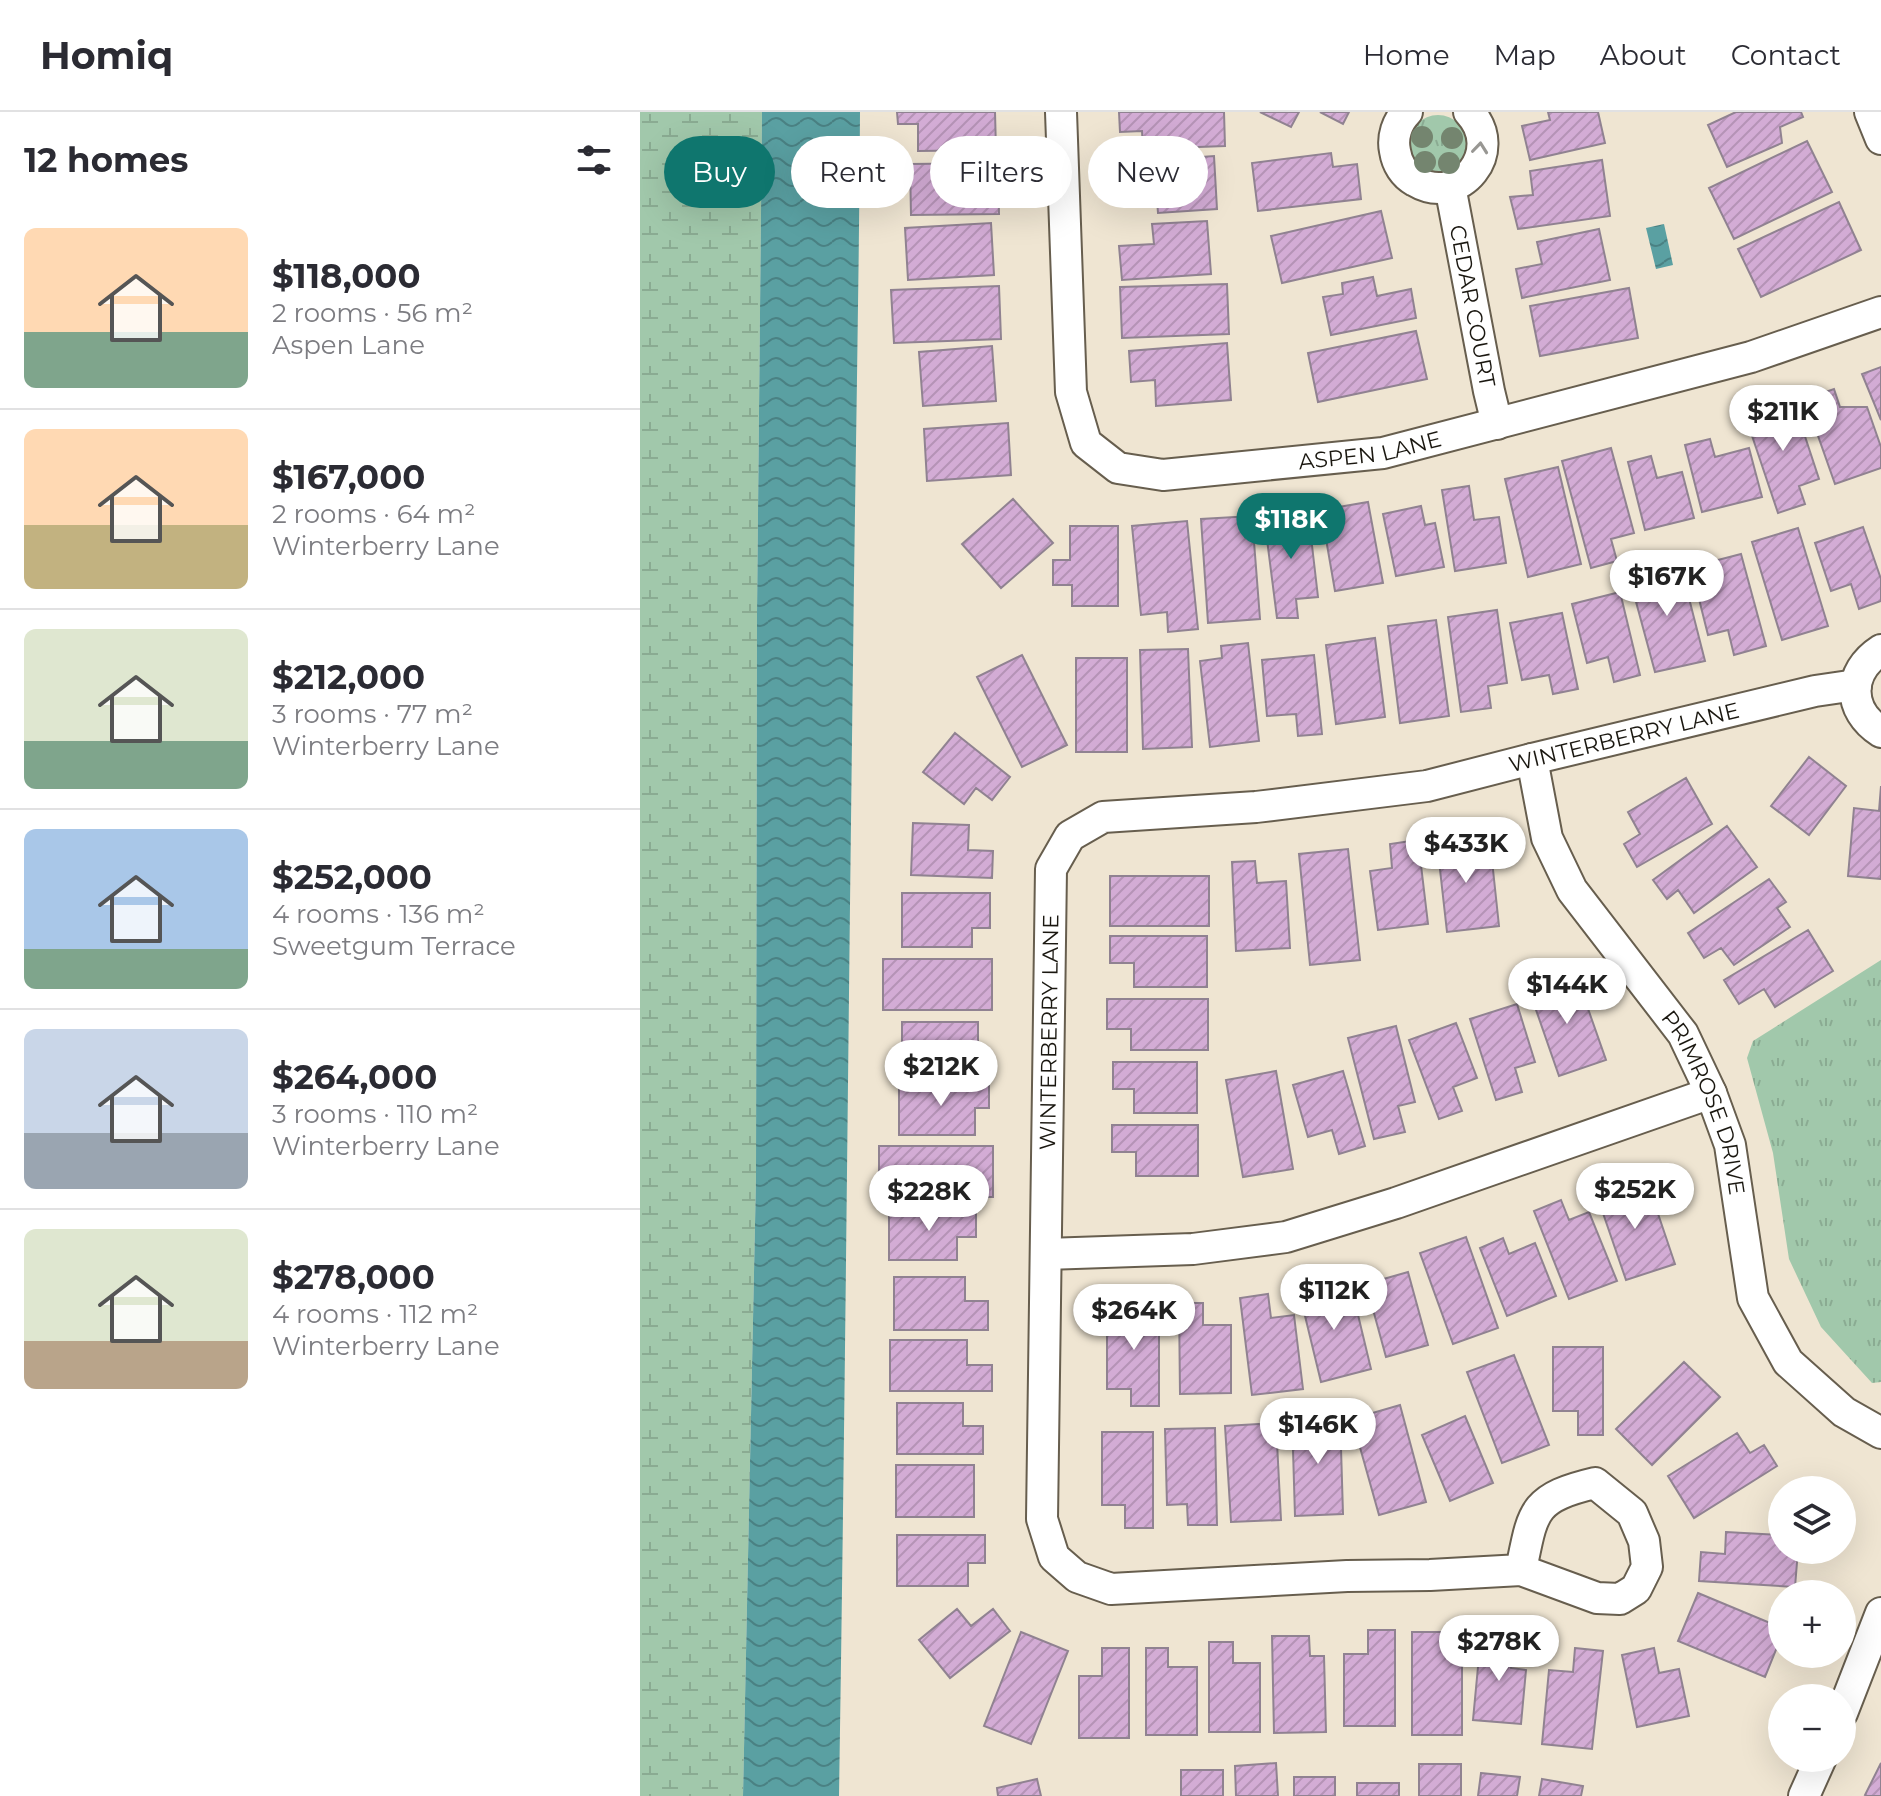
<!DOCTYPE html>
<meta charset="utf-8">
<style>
body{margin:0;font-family:Montserrat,sans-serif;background:#f7f7f7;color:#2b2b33;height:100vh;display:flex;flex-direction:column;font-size:30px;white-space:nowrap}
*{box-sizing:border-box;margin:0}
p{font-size:26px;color:#7c7c81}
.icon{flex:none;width:44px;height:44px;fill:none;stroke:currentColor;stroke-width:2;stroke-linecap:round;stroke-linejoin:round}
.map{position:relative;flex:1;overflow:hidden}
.details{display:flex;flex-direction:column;background:#fff;width:640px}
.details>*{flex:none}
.guide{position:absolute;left:24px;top:24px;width:760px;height:72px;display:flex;gap:16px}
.fabs{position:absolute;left:1128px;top:1364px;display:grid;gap:16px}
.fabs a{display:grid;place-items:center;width:88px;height:88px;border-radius:50%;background:#fff;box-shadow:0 8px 32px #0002;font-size:40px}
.price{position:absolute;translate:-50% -68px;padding:0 18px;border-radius:28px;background:#fff;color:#222;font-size:26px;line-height:52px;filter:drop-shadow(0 2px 4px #0008)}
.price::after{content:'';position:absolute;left:50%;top:48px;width:24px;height:18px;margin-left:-12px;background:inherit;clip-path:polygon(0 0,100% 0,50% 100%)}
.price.selected{background:#0f766e;color:#fff}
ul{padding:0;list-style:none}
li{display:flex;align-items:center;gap:24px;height:200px;padding:0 24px}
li+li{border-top:2px solid #e1e1e2}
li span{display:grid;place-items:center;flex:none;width:224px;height:160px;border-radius:12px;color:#555}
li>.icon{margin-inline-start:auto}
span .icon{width:96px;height:96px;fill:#fffc;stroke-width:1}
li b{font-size:34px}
h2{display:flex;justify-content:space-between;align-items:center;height:96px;padding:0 24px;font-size:34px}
.tag{padding:0 28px;border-radius:36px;background:#fff;box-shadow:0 8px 32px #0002;font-size:28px;line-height:72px}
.tag.selected{background:#0f766e;color:#fff}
header{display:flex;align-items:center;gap:48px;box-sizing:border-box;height:112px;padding:0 40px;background:#fff;border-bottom:2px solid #e1e1e2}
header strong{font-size:38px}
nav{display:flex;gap:44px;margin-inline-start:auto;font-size:28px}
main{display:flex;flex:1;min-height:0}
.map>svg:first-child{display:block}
.grass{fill:url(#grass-tufts)}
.wetland{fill:url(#wetland-marsh)}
.water{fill:url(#water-waves)}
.building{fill:url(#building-hatch);stroke:#908291;stroke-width:2}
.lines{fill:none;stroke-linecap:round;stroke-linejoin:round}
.minor-casing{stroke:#675e4e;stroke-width:34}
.minor{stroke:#fff;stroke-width:30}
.tree{fill:#74856f}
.oneway{stroke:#989793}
.labels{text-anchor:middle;stroke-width:8;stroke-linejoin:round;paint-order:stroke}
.street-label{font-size:22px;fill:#1a1710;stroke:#efe5d2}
</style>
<header>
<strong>Homiq</strong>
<nav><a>Home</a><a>Map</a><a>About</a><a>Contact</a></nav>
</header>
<main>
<section class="details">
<h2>12 homes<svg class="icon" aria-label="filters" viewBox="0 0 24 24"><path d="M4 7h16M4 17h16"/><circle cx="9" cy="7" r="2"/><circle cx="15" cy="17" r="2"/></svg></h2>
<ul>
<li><span style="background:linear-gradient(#ffd9b3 65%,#7fa58c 0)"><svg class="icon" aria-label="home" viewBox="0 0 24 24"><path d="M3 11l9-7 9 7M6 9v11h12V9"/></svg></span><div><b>$118,000</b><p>2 rooms · 56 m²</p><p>Aspen Lane</p></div></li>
<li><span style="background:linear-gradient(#ffd9b3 60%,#c2b280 0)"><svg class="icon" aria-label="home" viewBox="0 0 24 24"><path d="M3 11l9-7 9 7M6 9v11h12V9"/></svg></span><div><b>$167,000</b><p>2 rooms · 64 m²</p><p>Winterberry Lane</p></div></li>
<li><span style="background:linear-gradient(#dfe7d0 70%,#7fa58c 0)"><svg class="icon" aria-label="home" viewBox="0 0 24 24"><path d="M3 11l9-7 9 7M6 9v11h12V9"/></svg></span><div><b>$212,000</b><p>3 rooms · 77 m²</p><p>Winterberry Lane</p></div></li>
<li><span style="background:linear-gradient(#a9c7e8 75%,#7fa58c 0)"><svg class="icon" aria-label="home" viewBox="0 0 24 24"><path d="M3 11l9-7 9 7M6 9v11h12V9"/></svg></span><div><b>$252,000</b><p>4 rooms · 136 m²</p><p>Sweetgum Terrace</p></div></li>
<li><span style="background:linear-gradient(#c9d6e8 65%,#9aa5b1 0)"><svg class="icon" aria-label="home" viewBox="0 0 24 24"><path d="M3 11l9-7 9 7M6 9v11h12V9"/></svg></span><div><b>$264,000</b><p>3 rooms · 110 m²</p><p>Winterberry Lane</p></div></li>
<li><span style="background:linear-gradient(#dfe7d0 70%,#b9a48a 0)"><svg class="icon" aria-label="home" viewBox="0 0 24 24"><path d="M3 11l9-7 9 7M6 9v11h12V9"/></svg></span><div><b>$278,000</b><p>4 rooms · 112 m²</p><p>Winterberry Lane</p></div></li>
</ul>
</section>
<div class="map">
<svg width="1241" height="1684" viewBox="0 0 1241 1684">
<defs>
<pattern id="grass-tufts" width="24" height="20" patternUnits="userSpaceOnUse" patternTransform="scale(2)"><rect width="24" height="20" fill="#a1c8ab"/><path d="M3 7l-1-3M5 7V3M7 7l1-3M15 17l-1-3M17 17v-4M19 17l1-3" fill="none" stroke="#8aab92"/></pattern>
<pattern id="wetland-marsh" width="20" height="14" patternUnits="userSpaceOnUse" patternTransform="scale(2)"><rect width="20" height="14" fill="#a1c8ab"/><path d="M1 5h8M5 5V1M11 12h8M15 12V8" fill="none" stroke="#8aab92"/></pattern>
<pattern id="water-waves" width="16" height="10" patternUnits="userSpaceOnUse" patternTransform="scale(2)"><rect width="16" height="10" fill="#5aa0a2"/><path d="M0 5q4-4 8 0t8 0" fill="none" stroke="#4a8183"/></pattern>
<pattern id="building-hatch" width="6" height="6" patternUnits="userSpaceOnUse" patternTransform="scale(2)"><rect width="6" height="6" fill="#d3acd5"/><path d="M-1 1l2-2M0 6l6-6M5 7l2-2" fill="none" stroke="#b593b6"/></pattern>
</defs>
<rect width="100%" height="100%" fill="#efe5d2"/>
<!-- grass -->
<path class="grass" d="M769 32a29 29 0 1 1 58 0a29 29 0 1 1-58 0Z
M1241,848v422l-9,1 -51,-56 -32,-68 -16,-106 -26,-95 6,-17z"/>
<!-- wetland -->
<path class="wetland" d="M0,0h122l-5,501 -1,564 -13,619h-103z"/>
<!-- water -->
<path class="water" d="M122,0h98c-1,183 -5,367 -7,550 -5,378 -8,756 -14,1134h-96l13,-619 1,-564z
M1024,112l9,41 -17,4 -10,-41z"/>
<!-- building -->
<path class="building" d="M257,0h98l1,38 -78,1v-27h-20z
M479,0h105l1,34 -82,3 -1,-18 -22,1z
M620,0h39l-8,15z
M680,0h29l-6,12z
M908,0h50l7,31 -75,17 -8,-34 28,-6z
M1096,0h65l2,5 -23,10 2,16 -55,24 -19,-42z
M1167,29l25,51 -98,47 -25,-51z
M691,41l2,14 24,-3 4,35 -103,12 -6,-48z
M574,44l3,53 -59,4 -1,-13 -10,1 -1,-9 -26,2 -2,-31z
M962,48l8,56 -92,13 -8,-32 23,-2 -3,-24z
M358,51l1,51 -88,1 -1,-51z
M1199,90l22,48 -100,47 -23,-48z
M741,99l11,47 -110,25 -11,-47z
M567,109l4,53 -89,6 -3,-34 35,-2 -2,-20z
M351,111l3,52 -86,5 -3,-52z
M959,117l11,51 -88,18 -6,-29 26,-5 -5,-22z
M733,165l4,19 34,-7 5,29 -85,17 -8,-38 20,-3 -1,-11z
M587,172l2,50 -107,4 -2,-51z
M359,174l2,53 -107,4 -3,-53z
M989,176l9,50 -98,18 -10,-50z
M776,219l11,48 -109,23 -10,-49z
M587,231l4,57 -75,6 -1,-26 -24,2 -2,-31z
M352,234l4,55 -73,5 -4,-54z
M1241,255v53l-19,-46z
M1194,277l6,18h27l14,40v21l-46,16 -30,-85z
M1153,288l26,79 -20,7 6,18 -27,9 -33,-98z
M368,311l3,52 -84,6 -3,-52z
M1070,327l5,18 34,-9 13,49 -60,15 -17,-67z
M971,336l23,85 -23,6 6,22 -26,7 -29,-107z
M1011,344l6,22 25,-6 12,46 -49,12 -17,-68z
M918,355l23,97 -53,13 -23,-98z
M829,374l5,34 25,-3 7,46 -51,8 -13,-81z
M373,387l40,44 -52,45 -39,-44z
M728,390l15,81 -48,8 -14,-81z
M781,394l4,19 10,-2 9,44 -48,9 -13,-62z
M668,399l10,86 -22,2 2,19h-21l-13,-102z
M612,404l8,103 -52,4 -7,-104z
M547,409l11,108 -30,3 -1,-20 -26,3 -9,-89z
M430,414h48v80h-46v-21h-19v-25h17z
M1223,415l18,52v22l-22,8 -8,-25 -20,7 -16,-48z
M1158,416l30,98 -46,14 -30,-98z
M1101,442l25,92 -32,9 -6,-25 -20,5 -17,-68z
M1040,451l25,98 -50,11 -26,-96z
M980,480l20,83 -26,7 -6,-25 -21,6 -15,-59z
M857,498l10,73 -19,3 3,22 -30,4 -13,-95z
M922,501l16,76 -25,5 -4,-19 -27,5 -12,-57z
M796,508l13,96 -49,7 -12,-97z
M735,526l10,79 -49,7 -10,-79z
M608,531l11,98 -49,6 -10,-86 22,-3 -1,-12z
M548,537l4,98 -49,2 -3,-99z
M382,543l45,90 -45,22 -45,-90z
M674,543l8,79 -24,2 -2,-22 -29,2 -5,-56z
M436,546h51v94h-51z
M315,621l55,44 -18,23 -16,-12 -12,16 -41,-32z
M1169,645l37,29 -37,49 -38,-29z
M1046,666l26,46 -75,43 -13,-23 16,-10 -12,-22z
M1241,674v93l-33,-3 6,-68 25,3z
M273,711l56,2 -1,25 25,1 -1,27 -81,-3z
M1087,714l30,41 -63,46 -16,-23 -11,9 -14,-19z
M825,719l2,22 24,-2 8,75 -52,6 -11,-98z
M778,728l10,84 -50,6 -8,-59 22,-3 -2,-24z
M708,737l12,111 -50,5 -11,-111z
M615,749l2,22 29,-2 4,67 -54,3 -4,-89z
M470,764h99v50h-99z
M1129,767l17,23 -9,6 13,19 -56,38 -13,-17 -17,10 -16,-25z
M262,781h88v35h-18v19h-70z
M1168,818l25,41 -58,36 -11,-18 -25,15 -15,-24z
M470,824h97v51h-73v-24h-24z
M243,847h109v51h-109z
M911,864l5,15 23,-8 27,77 -47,16 -32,-92z
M467,887h101v51h-77v-21h-24z
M877,892l18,58 -20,6 7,24 -26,8 -26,-81z
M262,910h76v49h-76z
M816,911l21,55 -24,9 9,24 -23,8 -30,-79z
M756,914l19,76 -17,4 7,26 -31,7 -26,-101z
M473,950h84v51h-63v-24h-21z
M636,959l17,98 -50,8 -17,-97z
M703,959l22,75 -26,8 -7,-24 -24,7 -15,-52z
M259,971h90v25h-14v27h-76z
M472,1013h86v51h-62v-24h-24z
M239,1034h114v51h-114z
M983,1069l6,19 22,-7 24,71 -49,16 -31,-90z
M921,1088l8,20 20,-8 28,69 -48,18 -35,-88z
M249,1098h87v27h-19v23h-68z
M826,1125l32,91 -45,16 -33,-91z
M863,1126l6,16 26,-11 21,53 -49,20 -27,-68z
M768,1160l20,73 -42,12 -20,-73z
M254,1165h71v24h23v29h-94z
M689,1167l5,20 19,-5 18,75 -50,13 -23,-95z
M628,1182l3,24 23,-3 9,74 -51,6 -12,-97z
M539,1191h24v22h28v68l-51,1z
M467,1194h52v100h-28v-17h-24z
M250,1228h77v25h25v26h-102z
M913,1235h50v88h-25v-24h-25z
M874,1243l35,90 -47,18 -35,-91z
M1044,1250l36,35 -68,68 -36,-36z
M257,1291h66v23h20v28h-86z
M760,1293l26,97 -47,13 -27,-96z
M700,1303l3,99 -48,2 -3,-99z
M825,1304l28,67 -43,18 -28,-66z
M636,1311l5,97 -50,2 -6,-96z
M575,1316l2,97h-29l-1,-21 -20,1 -2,-76z
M462,1320h51v96h-28v-23h-23z
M1097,1321l13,20 14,-8 13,21 -83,52 -26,-42z
M256,1353h78v52h-78z
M1086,1420l56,3v15h16l-3,37 -96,-6 2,-29 24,2z
M257,1423h88v28h-17v23h-71z
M1058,1481l84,35v7l-17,42 -87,-36z
M317,1497l14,17 22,-17 17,22 -60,47 -31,-38z
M728,1518h27v96h-51v-72h24z
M381,1520l47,19 -37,93 -47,-18z
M772,1520h50v103h-50z
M841,1523l33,3 -3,30 15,2 -5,54 -48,-4z
M632,1524h37l1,20h14l2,76 -52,1z
M569,1530h24v21h27v69h-51z
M462,1536h27v90h-50v-62h23z
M506,1536h22v19h29v68h-51z
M935,1536l28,3 -11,98 -50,-5 7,-74 24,2z
M1014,1536l5,25 20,-4 10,47 -52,11 -15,-72z
M636,1651l2,33h-42l-1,-30z
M1241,1651v33h-14l-2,-1z
M779,1652h42v32h-42z
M541,1658h42v26h-42z
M841,1661l39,4 -3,19h-39z
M654,1665h41v19h-41z
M397,1667l4,17h-43l-1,-8z
M902,1667l41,7 -2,10h-42z
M717,1671h42v13h-42z"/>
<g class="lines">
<defs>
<g id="minor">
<path id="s1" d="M421,0l10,280 15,51 32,25 45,7 220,-22 368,-96 130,-45"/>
<path d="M767,0c-10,10 -15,25 -12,39 2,13 9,24 20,30 45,27 91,-30 54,-69"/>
<path d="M1230,0l11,27"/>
<path id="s2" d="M810,74l39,205 8,33"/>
<path d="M1241,538c-34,22 -34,60 0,82"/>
<path id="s3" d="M892,647l15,79 25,52 111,144 28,59 19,52 23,153 35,64 56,50 37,21"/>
<path d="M406,1142l147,-5 93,-12 110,-34 315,-110"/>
<path id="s4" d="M881,1458c12,-59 11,-72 74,-87l37,30 12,28 3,26 -11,22 -16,10 -23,-1 -76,-28 -91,5 -83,1 -236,13 -34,-12 -23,-20 -12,-38 9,-650 19,-33 33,-19 153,-10 171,-21 105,-27 283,-68 41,-6"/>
<path d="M1202,1601l39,-100"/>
<path d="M1164,1684l17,-38"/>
</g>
</defs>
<!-- minor casing -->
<use href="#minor" class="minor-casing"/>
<!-- minor -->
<use href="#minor" class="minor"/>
</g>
<!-- trees -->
<g class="tree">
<circle cx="782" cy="25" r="11"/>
<circle cx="812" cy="26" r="11"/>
<circle cx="785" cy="50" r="11"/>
<circle cx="809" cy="51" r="11"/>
</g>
<!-- one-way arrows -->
<defs><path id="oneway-chevron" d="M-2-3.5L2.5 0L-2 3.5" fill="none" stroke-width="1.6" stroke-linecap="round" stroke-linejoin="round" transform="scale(2)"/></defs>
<use class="oneway" href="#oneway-chevron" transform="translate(840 36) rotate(-84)"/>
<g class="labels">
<!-- street labels -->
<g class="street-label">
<text dy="8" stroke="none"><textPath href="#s2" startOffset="122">CEDAR COURT</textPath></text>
<text dy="8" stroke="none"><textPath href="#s1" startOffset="628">ASPEN LANE</textPath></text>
<text dy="8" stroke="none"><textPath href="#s4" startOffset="2150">WINTERBERRY LANE</textPath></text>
<text dy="8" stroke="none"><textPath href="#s4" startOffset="1382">WINTERBERRY LANE</textPath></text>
<text dy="8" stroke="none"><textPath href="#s3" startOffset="392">PRIMROSE DRIVE</textPath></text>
</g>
</g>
</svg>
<div class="fabs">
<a><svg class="icon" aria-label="layers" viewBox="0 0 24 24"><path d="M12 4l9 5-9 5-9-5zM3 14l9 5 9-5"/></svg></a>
<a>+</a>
<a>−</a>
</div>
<b class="price" style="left:1143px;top:341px">$211K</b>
<b class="price selected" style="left:651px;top:449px">$118K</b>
<b class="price" style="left:1027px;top:506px">$167K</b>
<b class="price" style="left:826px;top:773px">$433K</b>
<b class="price" style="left:927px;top:914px">$144K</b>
<b class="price" style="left:301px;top:996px">$212K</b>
<b class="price" style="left:995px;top:1119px">$252K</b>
<b class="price" style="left:289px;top:1121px">$228K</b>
<b class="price" style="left:694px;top:1220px">$112K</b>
<b class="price" style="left:494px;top:1240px">$264K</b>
<b class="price" style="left:678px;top:1354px">$146K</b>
<b class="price" style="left:859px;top:1571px">$278K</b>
<div class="guide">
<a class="tag selected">Buy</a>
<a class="tag">Rent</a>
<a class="tag">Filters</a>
<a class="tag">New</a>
</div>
</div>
</main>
